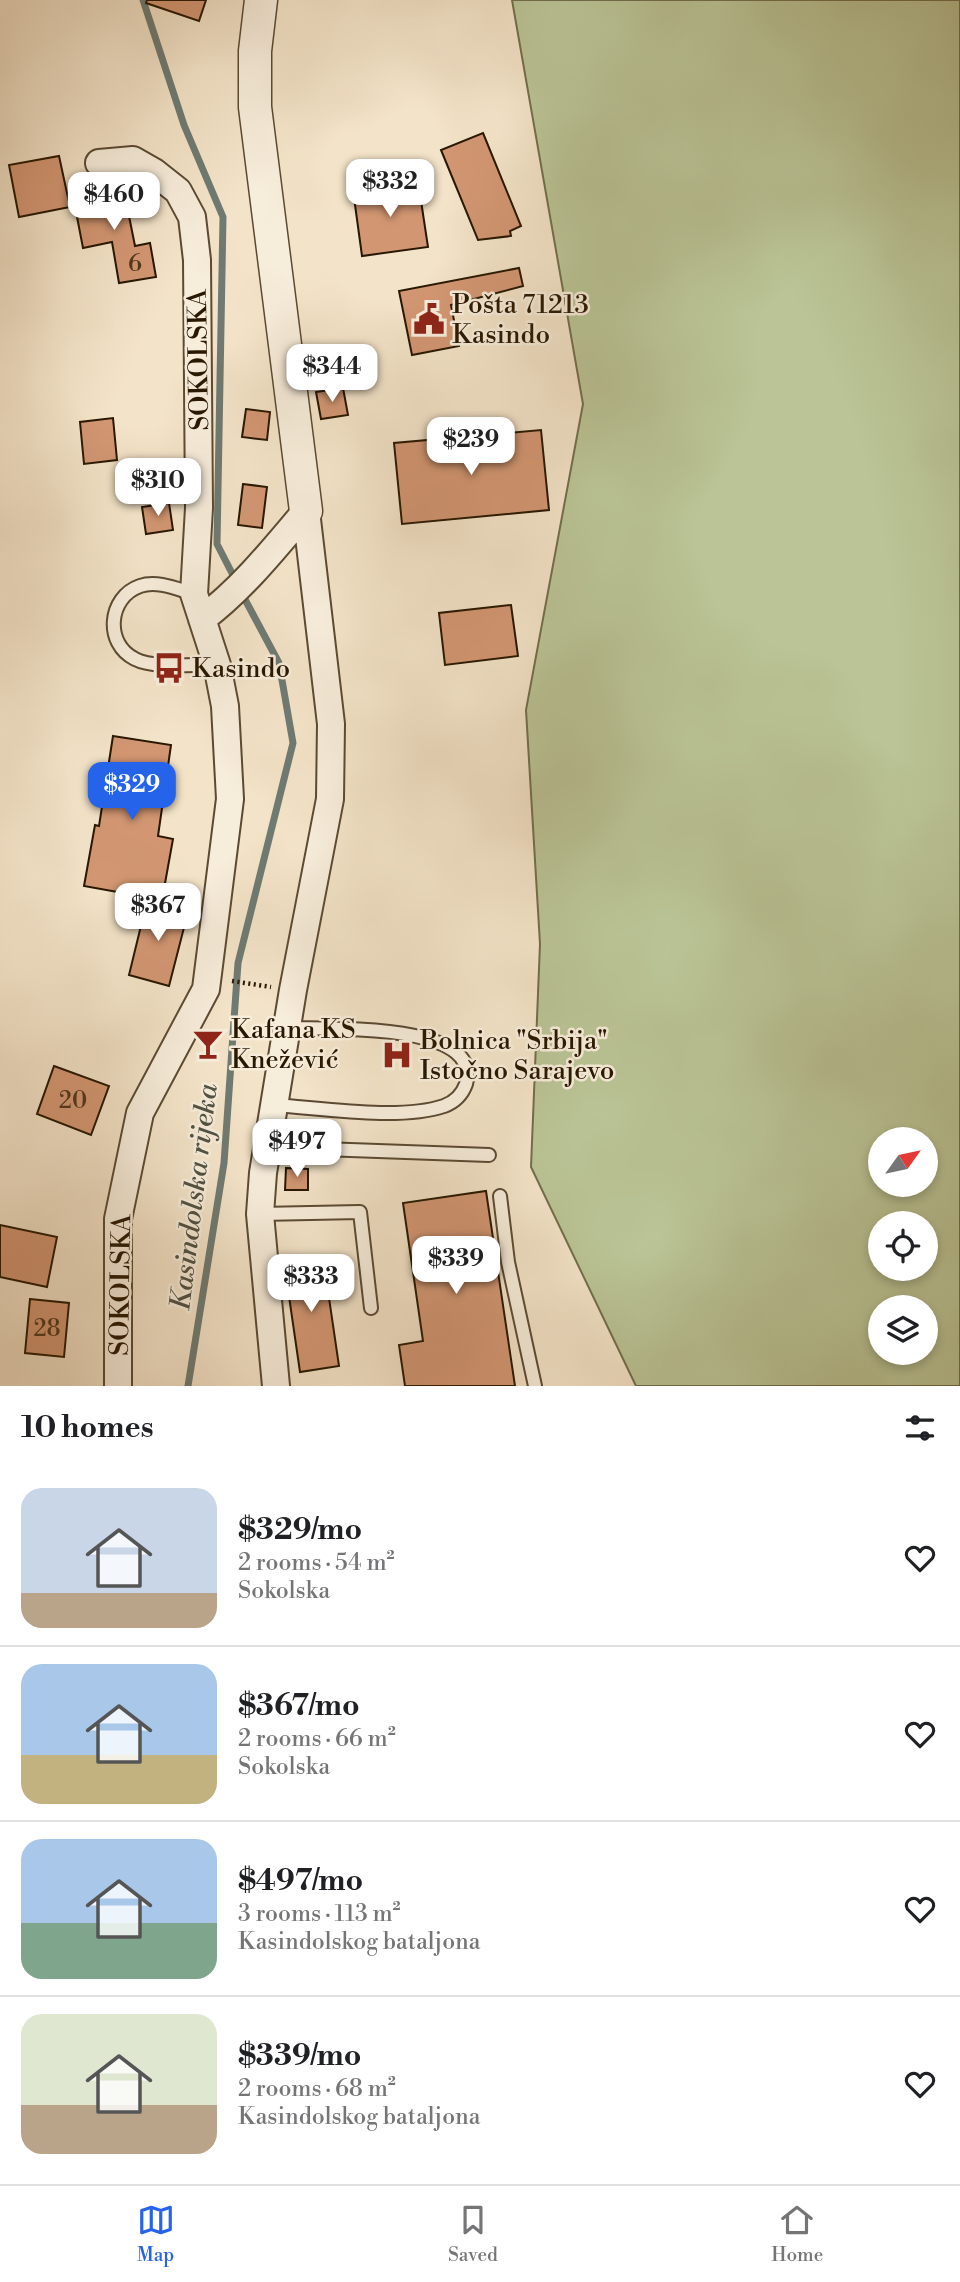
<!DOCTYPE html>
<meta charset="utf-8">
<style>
body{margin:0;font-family:"Libre Bodoni",serif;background:#f6f6f6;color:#202124;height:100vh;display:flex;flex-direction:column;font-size:26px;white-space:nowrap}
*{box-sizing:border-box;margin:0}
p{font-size:23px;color:#757577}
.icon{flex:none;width:38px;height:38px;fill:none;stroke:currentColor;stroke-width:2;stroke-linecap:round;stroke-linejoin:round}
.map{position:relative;height:1386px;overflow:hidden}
.side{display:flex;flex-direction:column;background:#fff;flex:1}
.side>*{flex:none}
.needle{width:46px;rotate:57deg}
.controls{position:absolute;left:868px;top:1127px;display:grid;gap:14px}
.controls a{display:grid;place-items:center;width:70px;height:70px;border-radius:50%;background:#fff;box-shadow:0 4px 10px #0003;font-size:35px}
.price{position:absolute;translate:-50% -60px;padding:0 16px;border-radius:14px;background:#fff;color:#222;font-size:23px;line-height:46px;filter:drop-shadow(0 2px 4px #0008)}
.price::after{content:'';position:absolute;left:50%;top:42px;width:21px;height:16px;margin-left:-10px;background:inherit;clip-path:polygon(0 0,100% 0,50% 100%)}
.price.current{background:#2563eb;color:#fff}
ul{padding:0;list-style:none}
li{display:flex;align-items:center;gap:21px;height:175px;padding:0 21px}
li+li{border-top:2px solid #e0e0e0}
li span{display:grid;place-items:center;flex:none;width:196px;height:140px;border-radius:21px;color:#555}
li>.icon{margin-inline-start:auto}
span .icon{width:84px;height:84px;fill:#fffc;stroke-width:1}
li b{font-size:30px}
h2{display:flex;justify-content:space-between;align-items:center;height:84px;padding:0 21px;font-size:30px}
.tab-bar{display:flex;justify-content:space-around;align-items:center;height:98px;border-top:2px solid #e0e0e0;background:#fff;font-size:19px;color:#757577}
.tab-bar a{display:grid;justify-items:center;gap:4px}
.tab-bar .current{color:#2563eb}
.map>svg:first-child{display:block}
.green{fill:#bac496;stroke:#716e4c;stroke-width:2;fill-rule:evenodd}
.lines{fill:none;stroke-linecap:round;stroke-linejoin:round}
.stream{stroke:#6f7a72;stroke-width:7}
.building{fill:#d29672;stroke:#281701;stroke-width:2}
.service-casing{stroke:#5b4a33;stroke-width:16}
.minor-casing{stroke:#5b4a33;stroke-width:30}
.tertiary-casing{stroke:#5b4a33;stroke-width:35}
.path{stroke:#281701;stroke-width:4.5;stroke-dasharray:2 3.5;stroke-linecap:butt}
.service{stroke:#f7eddb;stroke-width:12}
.minor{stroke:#f7eddb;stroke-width:26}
.tertiary{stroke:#f7eddb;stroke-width:32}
.labels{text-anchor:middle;stroke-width:5;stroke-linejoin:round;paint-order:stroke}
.number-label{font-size:23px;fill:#52371d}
.poi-label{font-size:26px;fill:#281701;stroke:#f7eddb;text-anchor:start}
.street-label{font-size:26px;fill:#281701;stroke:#f7eddb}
.water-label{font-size:28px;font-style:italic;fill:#515143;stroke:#f7eddb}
</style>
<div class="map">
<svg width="960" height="1386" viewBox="0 0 960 1386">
<rect width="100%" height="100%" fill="#f3e3c8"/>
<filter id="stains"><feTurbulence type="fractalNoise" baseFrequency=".00286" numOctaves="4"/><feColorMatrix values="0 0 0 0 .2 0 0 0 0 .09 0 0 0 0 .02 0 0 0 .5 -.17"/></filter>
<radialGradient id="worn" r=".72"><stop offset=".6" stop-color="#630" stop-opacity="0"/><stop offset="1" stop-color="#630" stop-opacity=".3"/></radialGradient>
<!-- green -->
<path class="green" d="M512,0h448v1386h-324l-105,-219 9,-223 -14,-234 57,-306zM880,1139h46v46h-46zM880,1223h46v46h-46zM880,1307h46v46h-46z"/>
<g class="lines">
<!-- stream -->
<path class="stream" d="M143,0l41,125 39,92 -6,327 19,37
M188,1386l36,-223 14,-200 55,-220 -14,-80 -38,-71"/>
</g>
<!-- building -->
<path class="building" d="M147,0h59l-7,21 -53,-18z
M483,133l38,93 -11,5 1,5 -33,4 -37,-90z
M59,156l11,51 -51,10 -10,-52z
M418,181l10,66 -66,9 -9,-66z
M123,186l12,60 15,-3 6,34 -37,6 -7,-41 -29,6 -10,-52z
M519,268l4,18 -72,19 8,41 -47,9 -13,-64z
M343,388l5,27 -27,4 -5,-27z
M246,409l24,3 -3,28 -25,-3z
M113,418l4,42 -33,4 -4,-42z
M541,430l8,80 -147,14 -8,-81z
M243,484l24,3 -5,41 -24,-3z
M169,503l4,27 -27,4 -4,-27z
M511,605l7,51 -73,9 -6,-52z
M113,736l58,9 -13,91 15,3 -11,61 -78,-14 11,-61 4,1z
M147,901l41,11 -19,74 -40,-11z
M54,1066l55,20 -18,49 -54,-21z
M286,1168l22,1v21h-23z
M486,1191l29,195h-110l-6,-41 24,-4 -20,-138z
M0,1225l57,12 -10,50 -47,-10z
M323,1257l16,109 -39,6 -16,-110z
M30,1299l39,4 -5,54 -39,-4z"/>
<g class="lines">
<defs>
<path id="service" d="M194,594c-17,-5 -37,-14 -54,-8 -32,11 -36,58 -5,73 19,10 60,5 82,6
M273,1105c48,3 126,16 171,1 11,-4 18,-11 22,-22 18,-64 -144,-54 -179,-56
M267,1147l222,8
M500,1196l8,66 27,124
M260,1214l100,-2 11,96"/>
<path id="minor" d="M99,163l34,-3 21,12 24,19 14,26 5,43 2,248 -5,86 23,71 8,41 5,93 -24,190 -66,124 -22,106v167
M202,619c40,-30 72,-70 104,-108
M276,1386l-16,-172 3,-41 30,-183 37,-191 1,-75 -25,-213"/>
<path id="tertiary" d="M261,0l-6,51v56l51,404"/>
</defs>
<!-- service casing -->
<use href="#service" class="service-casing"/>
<!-- minor casing -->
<use href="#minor" class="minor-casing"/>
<!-- tertiary casing -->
<use href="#tertiary" class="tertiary-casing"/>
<!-- path -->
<path class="path" d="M232,981l39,6"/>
<!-- service -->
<use href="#service" class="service"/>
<!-- minor -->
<use href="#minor" class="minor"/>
<!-- tertiary -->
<use href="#tertiary" class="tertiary"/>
</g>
<!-- icons -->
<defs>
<symbol id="civic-bare" viewBox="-9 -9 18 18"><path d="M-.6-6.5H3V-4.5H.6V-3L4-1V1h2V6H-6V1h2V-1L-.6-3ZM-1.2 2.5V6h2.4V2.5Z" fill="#8f2418" stroke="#f7eddb" stroke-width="2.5" paint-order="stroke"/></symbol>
<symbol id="bus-bare" viewBox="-9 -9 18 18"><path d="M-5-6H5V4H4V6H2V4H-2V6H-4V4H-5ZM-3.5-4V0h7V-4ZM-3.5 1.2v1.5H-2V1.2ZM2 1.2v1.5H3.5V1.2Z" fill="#8f2418" stroke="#f7eddb" stroke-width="2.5" paint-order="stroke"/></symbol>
<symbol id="bar-bare" viewBox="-9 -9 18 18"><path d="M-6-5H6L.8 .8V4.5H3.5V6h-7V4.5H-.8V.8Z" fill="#8f2418" stroke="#f7eddb" stroke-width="2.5" paint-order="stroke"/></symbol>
<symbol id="hospital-bare" viewBox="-9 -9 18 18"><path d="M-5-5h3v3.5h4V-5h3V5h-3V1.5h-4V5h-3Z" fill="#8f2418" stroke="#f7eddb" stroke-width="2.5" paint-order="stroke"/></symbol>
</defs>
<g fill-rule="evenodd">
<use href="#civic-bare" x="407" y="297" width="44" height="44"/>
<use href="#bus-bare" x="147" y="646" width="44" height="44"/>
<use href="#bar-bare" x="186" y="1022" width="44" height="44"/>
<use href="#hospital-bare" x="375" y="1033" width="44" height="44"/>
</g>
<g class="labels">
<!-- number labels -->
<g class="number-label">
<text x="135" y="271">6</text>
<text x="73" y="1108">20</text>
<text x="47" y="1336">28</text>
</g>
<!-- poi labels -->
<g class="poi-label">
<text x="452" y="313">Pošta 71213<tspan x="452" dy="30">Kasindo</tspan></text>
<text x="192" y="677">Kasindo</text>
<text x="231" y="1038">Kafana KS<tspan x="231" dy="30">Knežević</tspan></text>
<text x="420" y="1049">Bolnica "Srbija"<tspan x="420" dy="30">Istočno Sarajevo</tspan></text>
</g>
<!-- street labels -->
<g class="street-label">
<text transform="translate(198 360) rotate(-91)" y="9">SOKOLSKA</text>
<text transform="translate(120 1285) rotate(-89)" y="9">SOKOLSKA</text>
</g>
<!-- water labels -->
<g class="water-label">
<text transform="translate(193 1197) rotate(-83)" y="10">Kasindolska rijeka</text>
</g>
</g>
<rect width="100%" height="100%" filter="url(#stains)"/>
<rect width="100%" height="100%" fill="url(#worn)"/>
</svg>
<div class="controls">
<a><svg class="needle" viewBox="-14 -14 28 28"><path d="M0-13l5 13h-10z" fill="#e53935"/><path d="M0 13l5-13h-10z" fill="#757577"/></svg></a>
<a><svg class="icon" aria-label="locate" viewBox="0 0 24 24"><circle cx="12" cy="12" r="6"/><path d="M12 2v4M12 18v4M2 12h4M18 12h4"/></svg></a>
<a><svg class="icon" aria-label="layers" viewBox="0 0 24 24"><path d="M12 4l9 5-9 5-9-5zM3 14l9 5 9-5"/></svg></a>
</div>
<b class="price" style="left:390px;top:219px">$332</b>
<b class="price" style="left:114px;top:232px">$460</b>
<b class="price" style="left:332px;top:404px">$344</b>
<b class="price" style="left:471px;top:477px">$239</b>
<b class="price" style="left:158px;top:518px">$310</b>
<b class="price current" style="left:132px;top:822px">$329</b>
<b class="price" style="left:158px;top:943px">$367</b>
<b class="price" style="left:297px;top:1179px">$497</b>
<b class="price" style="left:456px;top:1296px">$339</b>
<b class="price" style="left:311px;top:1314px">$333</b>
</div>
<section class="side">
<h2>10 homes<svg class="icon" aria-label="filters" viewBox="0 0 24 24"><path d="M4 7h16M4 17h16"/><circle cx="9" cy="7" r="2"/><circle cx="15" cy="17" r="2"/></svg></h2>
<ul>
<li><span style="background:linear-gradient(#c9d6e8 75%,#b9a48a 0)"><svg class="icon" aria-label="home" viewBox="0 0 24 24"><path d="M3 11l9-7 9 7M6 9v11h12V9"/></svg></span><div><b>$329/mo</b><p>2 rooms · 54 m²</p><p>Sokolska</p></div><svg class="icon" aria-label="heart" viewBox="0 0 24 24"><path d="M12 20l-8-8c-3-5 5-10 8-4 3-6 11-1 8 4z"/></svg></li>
<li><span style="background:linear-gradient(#a9c7e8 65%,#c2b280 0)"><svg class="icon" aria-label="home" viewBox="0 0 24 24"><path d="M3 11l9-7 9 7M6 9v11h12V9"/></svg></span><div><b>$367/mo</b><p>2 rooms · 66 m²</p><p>Sokolska</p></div><svg class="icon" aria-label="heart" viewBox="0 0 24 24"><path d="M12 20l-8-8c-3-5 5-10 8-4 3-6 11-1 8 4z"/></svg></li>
<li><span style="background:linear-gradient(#a9c7e8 60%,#7fa58c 0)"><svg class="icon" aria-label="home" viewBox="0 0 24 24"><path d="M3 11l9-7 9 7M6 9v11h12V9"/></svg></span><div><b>$497/mo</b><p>3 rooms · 113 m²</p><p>Kasindolskog bataljona</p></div><svg class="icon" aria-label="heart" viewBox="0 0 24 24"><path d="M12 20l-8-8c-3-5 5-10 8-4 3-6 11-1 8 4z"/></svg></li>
<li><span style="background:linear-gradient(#dfe7d0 65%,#b9a48a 0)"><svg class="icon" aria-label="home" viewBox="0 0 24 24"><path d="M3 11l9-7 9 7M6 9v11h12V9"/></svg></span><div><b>$339/mo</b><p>2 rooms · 68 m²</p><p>Kasindolskog bataljona</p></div><svg class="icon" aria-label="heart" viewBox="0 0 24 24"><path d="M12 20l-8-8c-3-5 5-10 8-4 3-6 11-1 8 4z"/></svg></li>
</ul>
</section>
<nav class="tab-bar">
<a class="current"><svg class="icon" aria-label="map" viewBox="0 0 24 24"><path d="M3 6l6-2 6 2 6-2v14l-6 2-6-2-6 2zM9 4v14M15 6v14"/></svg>Map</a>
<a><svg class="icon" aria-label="saved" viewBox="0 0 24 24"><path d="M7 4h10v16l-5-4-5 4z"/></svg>Saved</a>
<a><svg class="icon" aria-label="home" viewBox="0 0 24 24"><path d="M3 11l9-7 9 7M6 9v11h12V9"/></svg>Home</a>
</nav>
